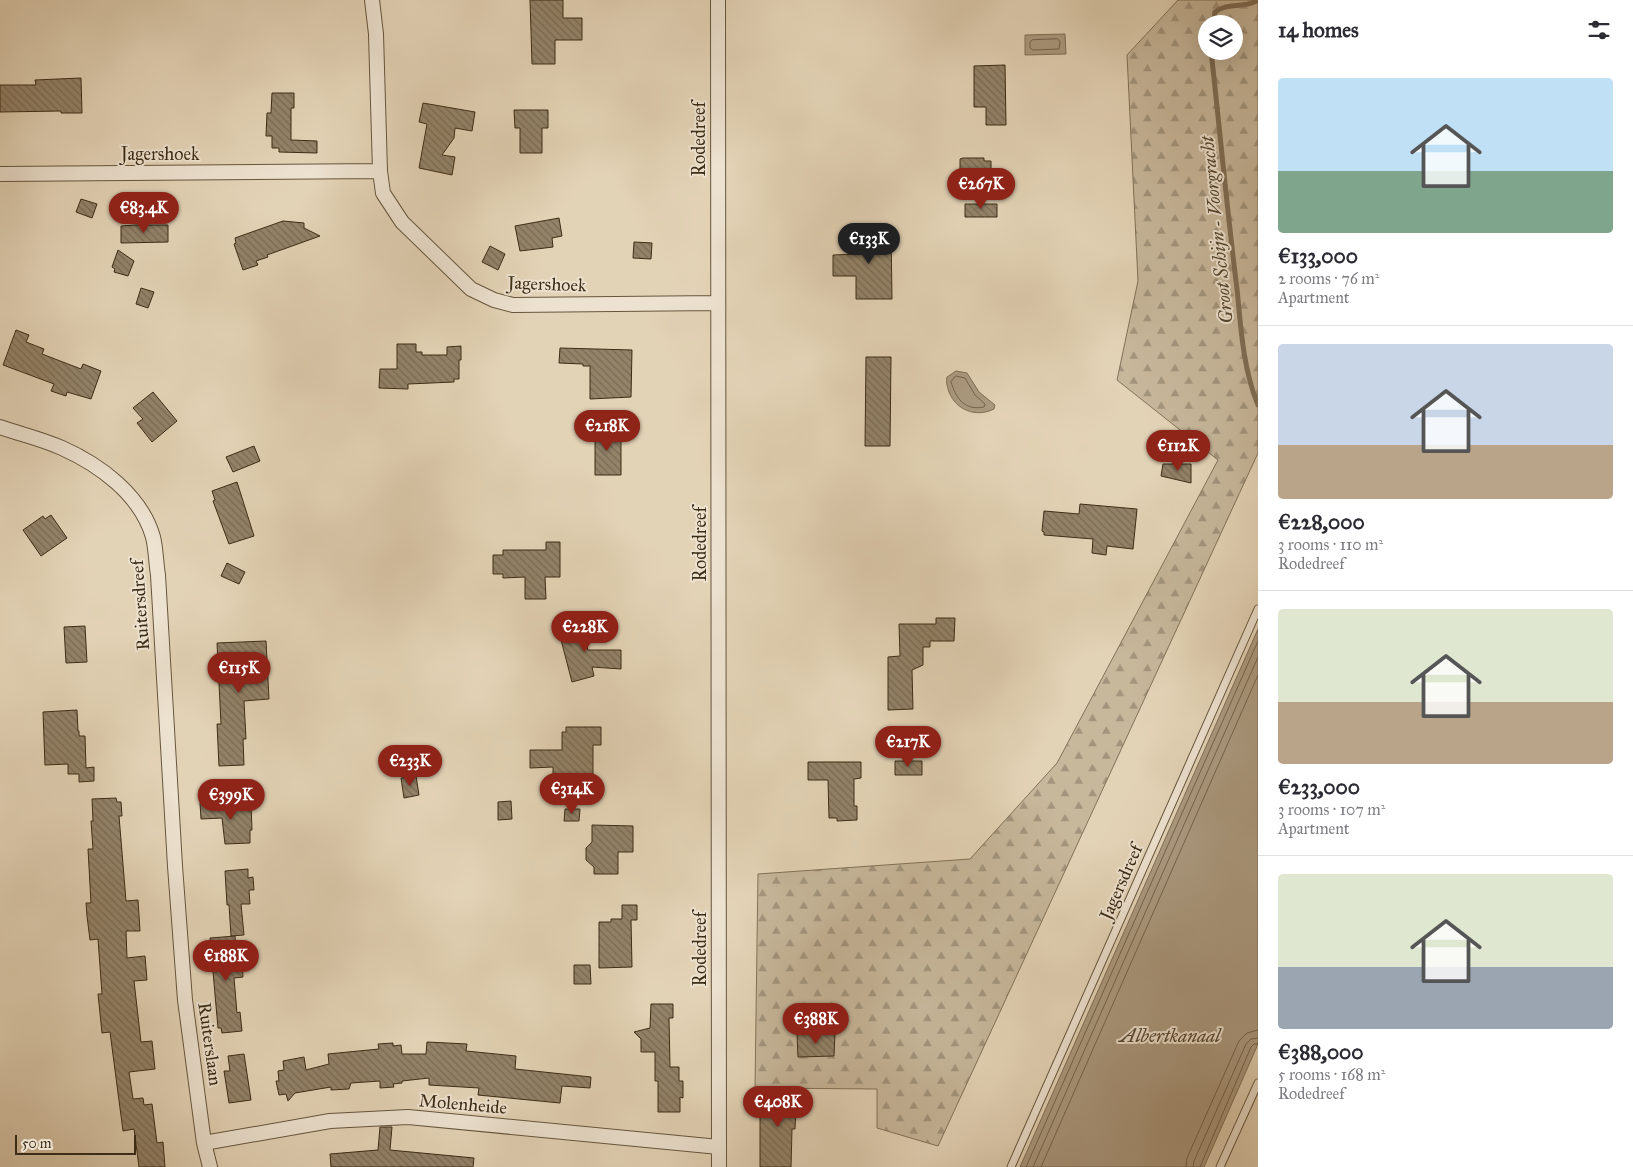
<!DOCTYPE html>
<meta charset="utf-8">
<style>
body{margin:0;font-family:"IM FELL Great Primer",serif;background:#f2f2f3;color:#2b2b33;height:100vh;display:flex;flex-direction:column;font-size:19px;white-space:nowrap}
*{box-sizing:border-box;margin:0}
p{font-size:16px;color:#7c7c81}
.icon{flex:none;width:28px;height:28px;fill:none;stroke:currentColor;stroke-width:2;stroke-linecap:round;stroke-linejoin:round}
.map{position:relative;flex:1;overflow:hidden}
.sheet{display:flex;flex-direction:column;background:#fff;width:375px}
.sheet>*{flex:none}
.buttons{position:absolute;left:1198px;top:15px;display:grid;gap:10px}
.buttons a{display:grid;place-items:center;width:45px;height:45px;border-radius:50%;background:#fff;box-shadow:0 5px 20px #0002;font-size:25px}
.scale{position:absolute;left:15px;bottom:12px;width:121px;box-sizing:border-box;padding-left:5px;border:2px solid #3d2c16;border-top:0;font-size:14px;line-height:18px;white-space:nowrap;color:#3d2c16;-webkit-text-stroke:4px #ede2d0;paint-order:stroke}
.price{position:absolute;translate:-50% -42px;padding:0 11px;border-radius:18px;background:#8f2418;color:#fff;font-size:16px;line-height:32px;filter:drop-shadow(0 1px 2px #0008)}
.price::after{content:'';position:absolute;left:50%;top:30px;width:15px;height:11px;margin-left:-8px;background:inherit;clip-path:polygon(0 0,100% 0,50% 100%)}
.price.active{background:#222;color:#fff}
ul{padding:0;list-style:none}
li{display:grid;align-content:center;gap:10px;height:265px;padding:0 20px}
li+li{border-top:1px solid #e1e1e2}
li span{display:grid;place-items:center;height:155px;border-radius:5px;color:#555}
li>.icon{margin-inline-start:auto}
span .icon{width:90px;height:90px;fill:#fffc;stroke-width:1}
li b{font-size:21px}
h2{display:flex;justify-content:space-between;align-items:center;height:60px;padding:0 20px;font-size:21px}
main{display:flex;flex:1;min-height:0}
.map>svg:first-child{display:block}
.forest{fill:url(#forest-firs);stroke:#827258;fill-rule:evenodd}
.water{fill:#ab9a80;stroke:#7f6e56}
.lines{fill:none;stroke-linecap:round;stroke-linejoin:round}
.shore{stroke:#74634b;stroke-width:1}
.stream{stroke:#7f6e56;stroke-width:5}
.building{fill:url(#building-back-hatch);stroke:#3d2c16}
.service-casing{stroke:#66563e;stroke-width:9}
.minor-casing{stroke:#66563e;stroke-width:16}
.service{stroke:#ede2d0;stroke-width:7}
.minor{stroke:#ede2d0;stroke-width:14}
.labels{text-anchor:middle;stroke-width:4;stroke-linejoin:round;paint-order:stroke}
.street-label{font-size:18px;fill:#3d2c16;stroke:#ede2d0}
.water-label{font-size:19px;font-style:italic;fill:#584830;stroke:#ede2d0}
</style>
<main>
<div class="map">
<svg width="1258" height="1167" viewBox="0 0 1258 1167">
<defs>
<pattern id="forest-firs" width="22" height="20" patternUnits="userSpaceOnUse" patternTransform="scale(1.25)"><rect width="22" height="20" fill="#c7b79b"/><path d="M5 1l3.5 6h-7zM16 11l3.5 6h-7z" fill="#a3957d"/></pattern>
<pattern id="building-back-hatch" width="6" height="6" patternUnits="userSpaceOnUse" patternTransform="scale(1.25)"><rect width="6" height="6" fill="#938369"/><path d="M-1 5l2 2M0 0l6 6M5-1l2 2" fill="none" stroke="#796b55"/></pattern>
</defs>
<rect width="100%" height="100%" fill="#e3d3b6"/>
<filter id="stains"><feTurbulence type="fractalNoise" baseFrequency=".004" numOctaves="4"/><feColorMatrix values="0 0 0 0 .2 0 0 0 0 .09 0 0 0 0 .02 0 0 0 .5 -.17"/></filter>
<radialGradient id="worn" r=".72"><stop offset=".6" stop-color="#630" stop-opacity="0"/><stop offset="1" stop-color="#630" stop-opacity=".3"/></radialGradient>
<!-- forest -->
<path class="forest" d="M1178,0h80v453l-320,693 -61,-18v-39l-122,-1 3,-214 212,-15 87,-96 161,-303 -101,-80 21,-99 -11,-226zM1206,24h28v27h-28z"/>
<!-- water -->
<path class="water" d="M1065,34l1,20 -41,1v-20z
M956,371l11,2 12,19 16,13 -1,4c-18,9 -38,1 -45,-17 -2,-6 -3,-10 -2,-15z
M1258,629v415l-54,123h-184z"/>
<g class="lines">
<!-- shore -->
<path class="shore" d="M1058,39l2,3 -1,7 -26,1 -3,-2v-6l2,-2z
M956,376l9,2 10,17 10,9 -1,3c-20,4 -28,-9 -33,-25z
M1026,1167l232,-526
M1033,1167l225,-510
M1041,1167l217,-492
M1186,1167l1,-9 52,-117 8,-8 11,-3
M1193,1167l1,-6 52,-117 5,-5 7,-1
M1200,1167l51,-120 3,-3h4"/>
<!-- stream -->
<path class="stream" d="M1213,24l2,-12c12,-10 30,-3 43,-12
M1211,51c9,80 16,159 26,238 4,39 6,80 21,116"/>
</g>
<!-- building -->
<path class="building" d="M530,0h33v18h19v22h-27v24h-23z
M1005,65l1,60h-20v-18h-12v-41z
M81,78l1,35h-21v-2l-61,1v-27h36l-1,-5z
M272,93h22v15h-3v32l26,1v12l-38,-1v-4h-7v-12h-6l1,-23h4z
M423,103l52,9 -3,19 -17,-3 -1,10 -12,17 13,2 -3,18 -33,-7 8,-44 -8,-2z
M514,110h34v18h-6v25h-22v-25h-5z
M963,158h21v3h7v13h-31v-15z
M81,199l16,5 -5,14 -16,-6z
M965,204h32v13h-32z
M559,218l3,18 -10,2 1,9 -33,4 -5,-25z
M283,221l21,2v5l16,8 -53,19 1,2 -12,4 2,4 -15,5 -9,-26 2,-1 -1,-5z
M135,225h33v17l-47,1v-17z
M856,231h35l1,68h-36v-23h-23v-21l23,-1z
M634,242l18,1 -1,16 -18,-1z
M490,246l15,8 -7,16 -16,-8z
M118,250l16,11 -6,15 -14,-4 1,-3 -3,-2z
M141,288l13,4 -6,16 -12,-4z
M16,330l13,5 -3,7 18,7 -2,5 39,15 2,-5 18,7 -10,28 -24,-7 -1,4 -15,-5 3,-7 -51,-19z
M397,344h19v8h6v3h25v-8l14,-1v14h-2v19h-5v3l-46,2v5l-29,-1 1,-19h17z
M560,348l72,2 -1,47 -41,2v-33h-7v-2l-24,-1z
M866,357h25l-1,89h-25z
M153,392l24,29 -25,21 -15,-19 6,-4 -10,-11z
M595,426h17v12h6v3h3v34h-26z
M254,446l6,15 -27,11 -7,-15z
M1163,464h28v19l-30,-7z
M237,482l17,54 -25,8 -16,-43 2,-1 -3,-9z
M1080,504l57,5 -4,40 -26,-3 -1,9 -14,-2 1,-14 -49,-4v-3l-2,-1 2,-20 35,3z
M51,515l16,23 -26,18 -18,-26 20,-14 2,3z
M546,542h14v35h-15l1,22h-21v-22l-22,1v-4h-10v-19h10v-5h43z
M227,563l18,9 -6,12 -18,-8z
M567,615h14v12l7,23h33v19l-29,-2 2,9 -22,6 -12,-46 7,-2z
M936,618h19l-1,23h-24v6h-7v18l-11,5 1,39 -25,1v-53l12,-1 -1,-32h37z
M85,626l2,36 -21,1 -2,-36z
M266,641l3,58 -25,2 2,38h-3l1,26 -25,1 -2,-42h4l-4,-81z
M77,710l1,21h1v5h6l1,32 8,-1v14l-15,1v-8h-11v-10l-23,1 -2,-53z
M566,727h35v18h-8v34h-40v-12l-23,1v-18h32v-18h4z
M895,761h27v14h-27z
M808,762h53v16l-7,1v27h3v14l-20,1v-3h-8l-1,-38h-20z
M416,776l3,19 -15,3 -3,-20z
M116,798l1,4h4l1,14h-3l7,85 12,-1 2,31h-14l1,27 18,-2 2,24 -13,1 7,61 11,-1 3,28 -26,3 4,27 10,-1 1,7 8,-1 5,39 6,-1 2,25h-26l-5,-38 -11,2 -13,-99 -8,1 -4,-39h4l-4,-55 -8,1 -3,-24 -1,-13h5l-3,-54h5l-2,-28h2l-1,-22z
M511,801l1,18 -14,1v-18z
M219,802v4l32,-2 1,26h-2v13l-25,1 -3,-26 -21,1 -1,-16z
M565,809h15l-1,12h-15z
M592,825l41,1v26h-15v22h-24v-7l-8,-7v-12l6,-6z
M248,869v9l5,-1 1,13h-5l1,14h-9l3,31 -13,1 -2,-31h-2l-2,-34z
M622,905h15v15h-6l1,47 -33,1v-46h12v-3h11z
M235,936l2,25 5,-1 1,17 -9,1 3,35 3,-1 2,19 -20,2 -1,-5h-3l-8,-90z
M574,965h16l1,19h-17z
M651,1004h22v14h-4l1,49h9v14h4v17l-3,-1v15h-22v-31h-3v-29h-14v-13l-7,-7 16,-4z
M797,1033h38l-1,23 -36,1z
M427,1042l40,2 -1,7 50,5 -1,13 76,8 -1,11 -28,-2 -2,17 -82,-8 1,-7 -50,-3v-7l-27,3v2l-9,1 1,3 -14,1v-7l-29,2 -2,6 -18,1v-3l-36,6 -7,8 -2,-7 -7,1 -3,-14h3l-1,-10 6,-1 -1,-9 21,-4 2,13 23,-6 -1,-10 51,-5 -1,-5 15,-1v3l8,-1 1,9h24z
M244,1054l7,46 -22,3 -5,-32h6l-2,-15z
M760,1094h42v14h-6l-1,21h-3l-1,38h-31z
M380,1127h12l-2,23 84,8 -1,9h-142l-1,-13 48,-4z"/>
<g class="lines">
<defs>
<path id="service" d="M1011,1167l247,-558
M1220,1167l38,-84"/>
<path id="minor" d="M372,0l4,34 4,137 3,22 19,29 69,67 23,11 19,5 205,-2
M718,0l1,1167
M0,174l380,-3
M0,427c20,7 42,12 62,21 38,17 79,47 91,89 3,12 3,26 5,38l17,291 10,134 19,143 6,24
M204,1143l126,-22 78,-4 311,30"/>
</defs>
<!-- service casing -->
<use href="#service" class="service-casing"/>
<!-- minor casing -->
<use href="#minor" class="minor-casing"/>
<!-- service -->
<use href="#service" class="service"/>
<!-- minor -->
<use href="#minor" class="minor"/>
</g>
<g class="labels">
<!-- street labels -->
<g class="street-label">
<text transform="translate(699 139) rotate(-90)" y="6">Rodedreef</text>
<text x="160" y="160">Jagershoek</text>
<text transform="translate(547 284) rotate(2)" y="6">Jagershoek</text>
<text transform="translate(700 544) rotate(-90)" y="6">Rodedreef</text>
<text transform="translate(140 605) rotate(-94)" y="6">Ruitersdreef</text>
<text transform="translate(1121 882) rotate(-66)" y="6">Jagersdreef</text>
<text transform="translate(700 949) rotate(-90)" y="6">Rodedreef</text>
<text transform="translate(210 1044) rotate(82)" y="6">Ruiterslaan</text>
<text transform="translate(463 1104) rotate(5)" y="6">Molenheide</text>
</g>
<!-- water labels -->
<g class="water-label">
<text transform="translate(1216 230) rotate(-96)" y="7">Groot Schijn - Voorgracht</text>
<text x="1170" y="1042">Albertkanaal</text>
</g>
</g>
<rect width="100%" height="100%" filter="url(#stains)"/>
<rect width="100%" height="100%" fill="url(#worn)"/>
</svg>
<div class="buttons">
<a><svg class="icon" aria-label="layers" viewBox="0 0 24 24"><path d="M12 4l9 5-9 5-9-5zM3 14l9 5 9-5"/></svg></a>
</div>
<div class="scale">50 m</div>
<b class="price" style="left:981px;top:210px">€267K</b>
<b class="price" style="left:144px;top:234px">€83.4K</b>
<b class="price active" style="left:869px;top:265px">€133K</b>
<b class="price" style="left:607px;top:452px">€218K</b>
<b class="price" style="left:1178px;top:472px">€112K</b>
<b class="price" style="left:585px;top:653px">€228K</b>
<b class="price" style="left:239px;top:694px">€115K</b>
<b class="price" style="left:908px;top:768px">€217K</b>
<b class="price" style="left:410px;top:787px">€233K</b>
<b class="price" style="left:572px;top:815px">€314K</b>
<b class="price" style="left:231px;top:821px">€399K</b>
<b class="price" style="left:226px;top:982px">€188K</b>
<b class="price" style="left:816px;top:1045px">€388K</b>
<b class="price" style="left:778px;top:1128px">€408K</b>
</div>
<section class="sheet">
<h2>14 homes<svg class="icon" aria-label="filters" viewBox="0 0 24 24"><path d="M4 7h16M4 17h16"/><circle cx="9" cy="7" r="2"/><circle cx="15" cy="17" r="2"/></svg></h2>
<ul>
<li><span style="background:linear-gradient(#bfe0f5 60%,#7fa58c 0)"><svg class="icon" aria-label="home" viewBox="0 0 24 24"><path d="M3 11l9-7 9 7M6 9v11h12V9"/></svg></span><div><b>€133,000</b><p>2 rooms · 76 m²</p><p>Apartment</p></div></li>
<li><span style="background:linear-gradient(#c9d6e8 65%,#b9a48a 0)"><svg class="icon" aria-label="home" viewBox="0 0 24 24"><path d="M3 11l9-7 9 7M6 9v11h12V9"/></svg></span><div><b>€228,000</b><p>3 rooms · 110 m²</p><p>Rodedreef</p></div></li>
<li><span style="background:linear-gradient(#dfe7d0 60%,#b9a48a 0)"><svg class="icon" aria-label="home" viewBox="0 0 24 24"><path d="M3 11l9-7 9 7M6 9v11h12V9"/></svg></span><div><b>€233,000</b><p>3 rooms · 107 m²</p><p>Apartment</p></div></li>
<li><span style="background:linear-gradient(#dfe7d0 60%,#9aa5b1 0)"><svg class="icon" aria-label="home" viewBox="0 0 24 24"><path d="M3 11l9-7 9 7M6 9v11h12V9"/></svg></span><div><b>€388,000</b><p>5 rooms · 168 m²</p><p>Rodedreef</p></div></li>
</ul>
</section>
</main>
